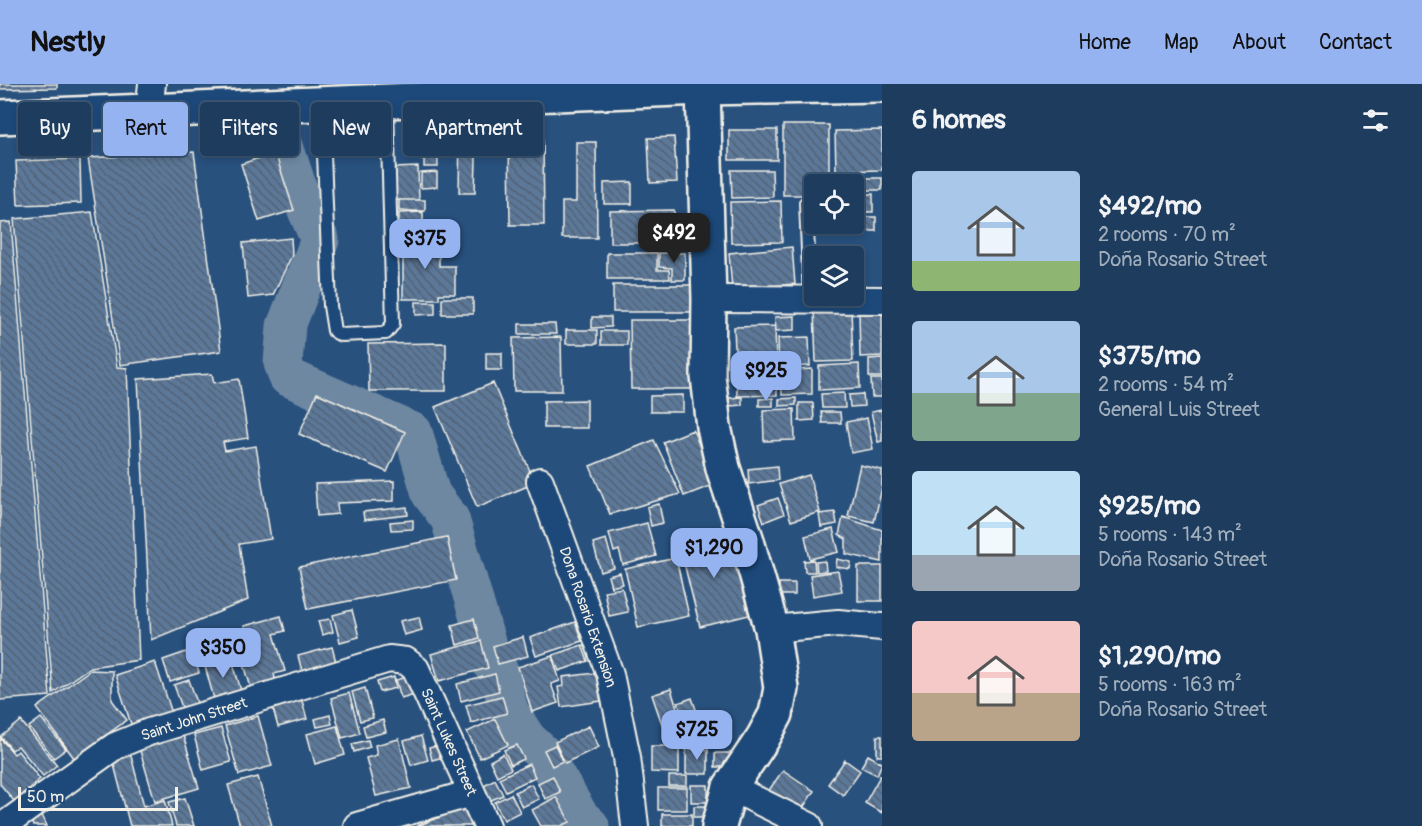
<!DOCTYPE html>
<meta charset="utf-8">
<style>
body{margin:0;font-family:Pangolin,sans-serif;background:#264464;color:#f1f3f6;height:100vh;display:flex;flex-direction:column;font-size:22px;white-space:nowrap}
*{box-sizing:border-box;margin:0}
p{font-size:20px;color:#a1aebc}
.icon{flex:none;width:33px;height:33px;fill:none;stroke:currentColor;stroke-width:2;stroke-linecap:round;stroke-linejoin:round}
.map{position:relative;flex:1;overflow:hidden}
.panel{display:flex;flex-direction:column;background:#1e3d5e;width:540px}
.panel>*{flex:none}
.guide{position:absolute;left:18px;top:18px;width:570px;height:54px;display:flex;gap:12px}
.controls{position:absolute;left:804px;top:90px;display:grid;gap:12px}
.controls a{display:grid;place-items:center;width:60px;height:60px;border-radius:6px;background:#1e3d5e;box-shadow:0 3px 9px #0003,0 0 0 2px #3c5673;font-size:30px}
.scale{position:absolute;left:18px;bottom:15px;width:160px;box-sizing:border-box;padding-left:6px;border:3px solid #f4f1e8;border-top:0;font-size:16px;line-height:21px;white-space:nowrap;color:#f4f1e8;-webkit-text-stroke:4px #1f4a7a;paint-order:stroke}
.price{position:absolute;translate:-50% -51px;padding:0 14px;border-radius:12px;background:#95b2f1;color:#111;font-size:20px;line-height:39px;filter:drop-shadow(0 2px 3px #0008)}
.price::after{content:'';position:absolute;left:50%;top:36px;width:18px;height:14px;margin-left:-9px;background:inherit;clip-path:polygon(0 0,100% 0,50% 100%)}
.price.active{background:#222;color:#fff}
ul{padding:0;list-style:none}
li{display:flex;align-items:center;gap:18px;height:150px;padding:0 30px}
li span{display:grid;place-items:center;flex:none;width:168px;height:120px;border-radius:6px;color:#555}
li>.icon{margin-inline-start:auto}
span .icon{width:72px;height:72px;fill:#fffc;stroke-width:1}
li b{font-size:26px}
h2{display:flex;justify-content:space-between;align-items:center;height:72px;padding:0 30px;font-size:26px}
.chip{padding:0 21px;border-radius:6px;background:#1e3d5e;box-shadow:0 3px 9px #0003,0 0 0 2px #3c5673;font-size:21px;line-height:54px}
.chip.active{background:#95b2f1;color:#111}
header{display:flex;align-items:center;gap:36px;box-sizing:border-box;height:84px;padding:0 30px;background:#95b2f1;color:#111}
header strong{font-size:28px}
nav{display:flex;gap:33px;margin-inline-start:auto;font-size:21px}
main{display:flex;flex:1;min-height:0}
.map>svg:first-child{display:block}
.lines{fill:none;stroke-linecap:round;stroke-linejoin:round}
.river{stroke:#6e88a2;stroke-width:39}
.building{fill:url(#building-back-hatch);stroke:#f4f1e8;stroke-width:1.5}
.lane-casing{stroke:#f4f1e8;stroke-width:16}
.street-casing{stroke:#f4f1e8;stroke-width:30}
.secondary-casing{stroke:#f4f1e8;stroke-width:38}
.primary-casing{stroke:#f4f1e8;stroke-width:38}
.lane{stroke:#1f4a7a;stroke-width:12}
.street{stroke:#1f4a7a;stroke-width:26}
.secondary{stroke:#1f4a7a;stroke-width:33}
.primary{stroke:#1f4a7a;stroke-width:33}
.labels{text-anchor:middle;stroke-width:4.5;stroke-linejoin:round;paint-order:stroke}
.street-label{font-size:15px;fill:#f4f1e8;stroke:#1f4a7a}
</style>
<header>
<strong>Nestly</strong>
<nav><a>Home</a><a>Map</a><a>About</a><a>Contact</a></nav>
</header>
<main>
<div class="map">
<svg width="882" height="742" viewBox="0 0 882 742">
<defs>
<pattern id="building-back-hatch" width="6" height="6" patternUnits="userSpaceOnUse" patternTransform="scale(1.5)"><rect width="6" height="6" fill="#5b7899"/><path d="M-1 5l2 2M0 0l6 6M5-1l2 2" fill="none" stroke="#536274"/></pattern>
</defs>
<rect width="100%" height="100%" fill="#28517e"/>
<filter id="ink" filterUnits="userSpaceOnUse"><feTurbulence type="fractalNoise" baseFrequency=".0167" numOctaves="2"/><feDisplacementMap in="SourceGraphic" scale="12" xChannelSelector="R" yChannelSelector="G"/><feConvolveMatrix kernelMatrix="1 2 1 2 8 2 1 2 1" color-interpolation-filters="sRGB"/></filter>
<g filter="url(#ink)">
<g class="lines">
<!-- river -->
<path class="river" d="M280,50l19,58 21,48 -34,86 -3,37 5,14 125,55 18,62 19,25 43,147 5,3 11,42 18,28 15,14 38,64 10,9"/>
</g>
<!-- building -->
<path class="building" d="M0,0h57v4l-57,1z
M783,41h46v59h-15v11h-31z
M460,42l17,1 -2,66h-16z
M729,46h48v30h-48z
M882,46v40l-46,1 -1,-40z
M415,52h22l1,31h-14v-8h-9z
M674,53l3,45 -27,1 -2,-45z
M543,54l1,87h-34l-1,-86z
M576,58h20l1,96h-35v-36h14z
M194,68l27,199 -101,14 -32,-207z
M275,69l19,57 -35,11 -18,-57z
M80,75l1,44 -63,2 -2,-44z
M418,83l1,33h-26v-32z
M731,86h41l1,27 -41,1z
M437,88v15l-16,1v-15z
M843,94h39v12h-28v-6h-11z
M632,98v22h-28v-21z
M857,110h16v18h-16z
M399,116h26v11h-26z
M781,117l1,41 -51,1 -1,-41z
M674,126v33h-64v-32z
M92,128l25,155 10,1 12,292 -49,7 -37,26 -39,-474z
M423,128v22l-24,1v-22z
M859,133h17v14h-17z
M11,138l39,474 -50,4v-477z
M403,153h36v29h16v28h-16v5h-36z
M291,154l1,17 -19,40 -25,3 -5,-55z
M792,163l3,37 -63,5 -3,-36z
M607,169h50v17h12l1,9h-63z
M659,169h26v27h-13v-12l-13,-1z
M613,201h79v27h-79z
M442,214h31v16h-31z
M416,218h19v12l-19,1z
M851,225l2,52 -37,1 -2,-52z
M882,229v43l-22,1 -1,-43z
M795,232v14l-19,1 -1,-14z
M592,233h19v10l-19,1z
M630,236h66l1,69h-66z
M519,240h36l1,10h-37z
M775,242l2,69 -40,1 -3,-69z
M566,246h31v14h-31z
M601,247h26v14h-26z
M561,253l1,54h-48l-1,-53z
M809,253l1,29 -31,1 -1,-29z
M446,259v48h-77l-1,-47z
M486,269h16v17h-16z
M882,274v19h-13v-18z
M859,280l1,24 -41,2v-24z
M812,285v25l-30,1 -1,-24z
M212,290l2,9 25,-4 9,59 -25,4 2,9 31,-5 15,93 -32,5 9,56 -97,40 -13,-261z
M871,295h11v18h-10z
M493,299l42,100 -58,24 -42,-100z
M317,309l88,39 -18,40 -88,-38z
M844,309l1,15h-23l-1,-14z
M863,310l1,12 -14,1 -1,-12z
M683,311v17h-33v-16z
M742,313v8l-12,1 -1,-8z
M773,314v8h-14v-7z
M796,314v7l-17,1v-7z
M587,316v28h-43v-27z
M799,319h14l1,17 -15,1z
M794,325l1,31 -31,1 -1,-31z
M882,326v31l-4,1 -7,-30z
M821,328h19l1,11h-19z
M867,334l6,31 -22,4 -5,-31z
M693,346l22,54 -31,12 -21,-54z
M654,356l26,54 -70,20 -20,-48z
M860,381l22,5v18l-8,34 -26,-6z
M777,382l1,14 -29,4 -1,-15z
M809,391l11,37 -29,9 -12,-37z
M394,397v20l-57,2 1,11 -21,2 -2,-32z
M778,414l6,16 -20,8 -6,-17z
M659,420l4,19 -12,3 -4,-19z
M407,423l1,8 -44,5 -1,-8z
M835,428l2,12 -16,3 -2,-13z
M843,433l39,13v32l-36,-8v-15l-7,-4z
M413,436v9l-22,1 -1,-8z
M647,439l9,33 -33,9 -4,-15 -5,2 -5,-19z
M833,445l6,23 -29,7 -5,-23z
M728,447l21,84 -49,12 -21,-84z
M447,453l9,43 -148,29 -9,-42z
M606,455l8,29 -13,4 -8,-29z
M676,474l13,58 -51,11 -13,-58z
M837,475l14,3 -1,7 -14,-2z
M814,476l1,12h-10l-1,-11z
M825,477l1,10 -9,1 -1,-10z
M858,482h24v35h-24z
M838,487l4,20 -29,5 -3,-21z
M620,489l3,11 -12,3 -3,-11z
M779,499h16v12h-16z
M622,504l6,24 -19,4 -5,-25z
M352,526l7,27 -19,5 -7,-27z
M281,532l4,15 -11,3 11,37 -11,3 2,8 -25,6 -13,-45 10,-2 -4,-15z
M419,533l3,13 -18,5 -4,-14z
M330,535l3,13 -11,3 -4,-14z
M474,535l5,19 -22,7 -5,-20z
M575,538l7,19 -46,15 -6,-18z
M523,553l5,19 -30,8 -5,-18z
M481,557l7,27 -49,13 -8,-27z
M582,561l6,16 -29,10 -6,-16z
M332,563l7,26 -34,9 -7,-26z
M192,566l7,23 -29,9 -7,-22z
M231,572l11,38 -27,8 -11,-39z
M552,572l8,25 -9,3 7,19 -26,9 -14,-45z
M155,578l17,51 -40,14 -17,-52z
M90,586l22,1v29l15,20 -53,38 -37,-50z
M603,588l1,12 -6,1 3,16 -40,6 -3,-20 6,-1 -1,-9z
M495,590l4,17 -38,10 -4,-17z
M416,591l5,17 -20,6 -5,-18z
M394,593l2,11 -16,4 -3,-10z
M189,596l9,25 -15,5 -9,-25z
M365,604l8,30 -13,3 -8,-29z
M671,605l9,29 -18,6 -10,-29z
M349,609l11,40 -18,5 -11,-40z
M502,612l5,17 -36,10 -5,-18z
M301,613l6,22 -29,8 -6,-22z
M692,614l6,17 -14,5 -6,-17z
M330,631l2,9 -15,3 -2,-8z
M258,632l14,50 -33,9 -14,-49z
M41,634l25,31 -12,9 -25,-31z
M495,635l13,26 -28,13 -13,-26z
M383,636l3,12 -20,5 -3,-11z
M21,637l36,44 -14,11 -25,-30 -6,4 -11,-13z
M337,642l8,29 -30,9 -8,-30z
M589,642l10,21 -34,16 -10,-21z
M221,644l10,34 -28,8 -9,-35z
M182,648l17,56 -44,13 -17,-57z
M421,652l7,24 -17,5 -7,-24z
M877,652h5v20h-5z
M0,654l14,16 4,-3 22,28 -26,22 -14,-17z
M399,655l12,49 -35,8 -10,-38 11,-3 -2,-10z
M368,656l2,7 -16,5 -2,-8z
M444,660l3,12 -15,4 -3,-12z
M517,661l7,14 -13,6 -7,-15z
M555,661l8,16 -11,5 -8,-16z
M651,662h28v27l-28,-1z
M686,665h22v25h-22z
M130,668l14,54 21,-6 7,26h-42l-18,-69z
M715,669h18v14h-18z
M503,670l8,15 -14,7 -7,-15z
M868,671l14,8 -5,12 -16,-8z
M845,676l15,11 -17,24 -15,-11z
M529,680l6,13 -29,14 -7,-13z
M783,686l31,21 -15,23 -32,-21z
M553,692l7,16 -15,7 -7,-16z
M669,692h18v10h-18z
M880,692l2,1v36l-17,-10z
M258,693l14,49h-32l-12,-41z
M495,695l8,16 -14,6 -7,-15z
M531,700l8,15 -17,8 -7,-15z
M691,701h17v17h-17z
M658,704h29v22h-29z
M511,710l9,18 -16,8 -9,-18z
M556,713l14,25 -9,4h-20l-9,-16z
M185,714l9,28h-18l-7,-24z
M694,722h15v11h-15z
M466,723l8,19h-57z
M41,729l6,13h-14l-3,-9z
M662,730h30v12h-30z"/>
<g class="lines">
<defs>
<path id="lane" d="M322,20l8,202 4,25 7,4 45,-2 7,-9 -6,-222
M806,119l4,96"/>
<path id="street" d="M149,26l3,-26
M709,215l173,1
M540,397l70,193 17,83 8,69
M772,545l66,-6 44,4
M730,703l79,39
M3,742l112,-80 34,-14 240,-73 17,2 10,8 71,157
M357,742l115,-33"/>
<path id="secondary" d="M703,4l6,211 -1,77 6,51 9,41 24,73 25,88 9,59 -5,26 -13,24 -33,49 -11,39"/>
<path id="primary" d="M0,33l703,-29 179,-3"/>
</defs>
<!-- lane casing -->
<use href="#lane" class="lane-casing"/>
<!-- street casing -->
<use href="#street" class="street-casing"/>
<!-- secondary casing -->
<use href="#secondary" class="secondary-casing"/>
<!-- primary casing -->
<use href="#primary" class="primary-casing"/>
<!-- lane -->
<use href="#lane" class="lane"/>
<!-- street -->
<use href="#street" class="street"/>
<!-- secondary -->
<use href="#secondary" class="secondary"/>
<!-- primary -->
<use href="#primary" class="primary"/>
</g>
</g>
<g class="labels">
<!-- street labels -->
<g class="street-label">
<text transform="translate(588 533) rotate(71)" y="5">Dona Rosario Extension</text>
<text transform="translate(194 635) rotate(-18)" y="5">Saint John Street</text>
<text transform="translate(449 658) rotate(66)" y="5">Saint Lukes Street</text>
</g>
</g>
</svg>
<div class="controls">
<a><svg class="icon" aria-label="locate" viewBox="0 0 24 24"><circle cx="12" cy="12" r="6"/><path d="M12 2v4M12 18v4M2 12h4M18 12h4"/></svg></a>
<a><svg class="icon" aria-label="layers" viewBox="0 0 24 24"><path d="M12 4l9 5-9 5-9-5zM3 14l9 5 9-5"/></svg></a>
</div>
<div class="scale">50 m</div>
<b class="price active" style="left:674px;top:180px">$492</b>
<b class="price" style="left:425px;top:186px">$375</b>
<b class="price" style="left:766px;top:318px">$925</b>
<b class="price" style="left:714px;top:495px">$1,290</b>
<b class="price" style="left:223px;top:595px">$350</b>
<b class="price" style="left:697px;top:677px">$725</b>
<div class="guide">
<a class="chip">Buy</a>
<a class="chip active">Rent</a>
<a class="chip">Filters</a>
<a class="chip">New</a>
<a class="chip">Apartment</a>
</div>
</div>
<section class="panel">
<h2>6 homes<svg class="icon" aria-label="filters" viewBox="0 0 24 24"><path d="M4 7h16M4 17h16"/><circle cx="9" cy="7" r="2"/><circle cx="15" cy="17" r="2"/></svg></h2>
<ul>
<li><span style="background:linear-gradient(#a9c7e8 75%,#8fb573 0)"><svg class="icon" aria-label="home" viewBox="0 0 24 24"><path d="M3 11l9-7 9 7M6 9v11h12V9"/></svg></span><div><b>$492/mo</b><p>2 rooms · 70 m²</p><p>Doña Rosario Street</p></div></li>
<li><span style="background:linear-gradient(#a9c7e8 60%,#7fa58c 0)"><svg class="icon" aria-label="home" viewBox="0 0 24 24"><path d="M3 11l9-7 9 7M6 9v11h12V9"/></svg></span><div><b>$375/mo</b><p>2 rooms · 54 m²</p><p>General Luis Street</p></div></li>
<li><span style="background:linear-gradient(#bfe0f5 70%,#9aa5b1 0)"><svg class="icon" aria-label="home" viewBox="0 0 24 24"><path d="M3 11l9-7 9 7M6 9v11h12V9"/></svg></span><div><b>$925/mo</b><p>5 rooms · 143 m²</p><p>Doña Rosario Street</p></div></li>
<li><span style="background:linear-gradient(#f6c9c9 60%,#b9a48a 0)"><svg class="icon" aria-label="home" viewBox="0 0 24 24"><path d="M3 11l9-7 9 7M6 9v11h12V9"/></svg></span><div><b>$1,290/mo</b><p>5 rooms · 163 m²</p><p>Doña Rosario Street</p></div></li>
</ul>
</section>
</main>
